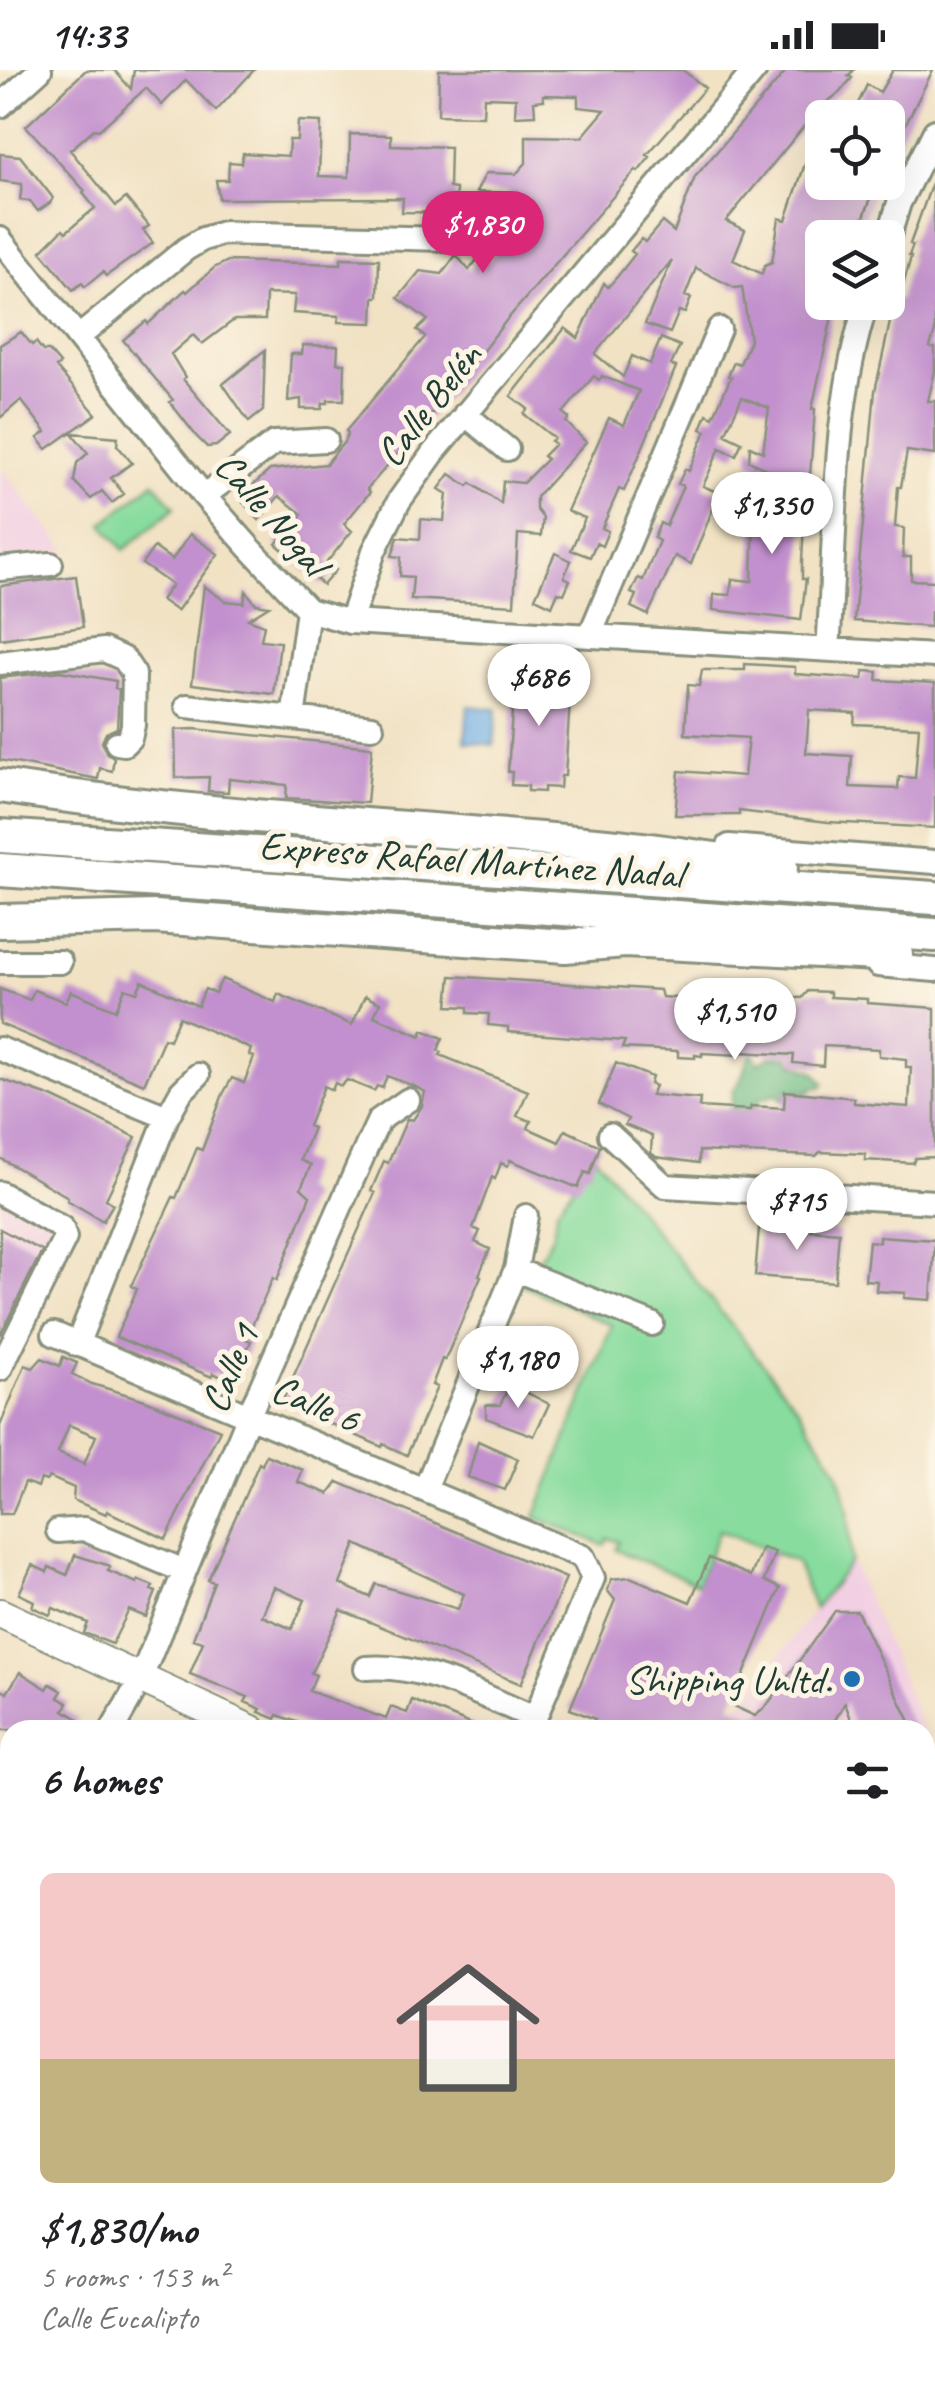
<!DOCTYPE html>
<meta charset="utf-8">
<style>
body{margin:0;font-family:Caveat,sans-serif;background:#f2f2f2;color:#202124;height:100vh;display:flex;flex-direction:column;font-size:38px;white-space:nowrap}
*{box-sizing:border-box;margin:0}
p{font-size:32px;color:#757577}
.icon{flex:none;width:55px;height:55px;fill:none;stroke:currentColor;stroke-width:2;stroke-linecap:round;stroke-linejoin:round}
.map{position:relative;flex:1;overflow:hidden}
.side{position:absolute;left:0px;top:1650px;width:935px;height:672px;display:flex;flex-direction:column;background:#fff;border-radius:30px 30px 0 0;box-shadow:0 10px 40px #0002}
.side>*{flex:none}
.buttons{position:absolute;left:805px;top:30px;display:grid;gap:20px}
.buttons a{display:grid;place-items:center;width:100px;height:100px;border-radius:15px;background:#fff;box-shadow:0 10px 40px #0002;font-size:50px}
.price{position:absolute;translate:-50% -85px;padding:0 22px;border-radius:35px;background:#fff;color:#222;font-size:32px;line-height:65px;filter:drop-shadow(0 2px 5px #0008)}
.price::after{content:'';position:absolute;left:50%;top:60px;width:30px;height:22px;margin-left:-15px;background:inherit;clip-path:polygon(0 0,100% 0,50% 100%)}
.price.selected{background:#db2777;color:#fff}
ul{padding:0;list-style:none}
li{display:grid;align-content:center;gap:20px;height:530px;padding:0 40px}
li+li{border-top:2px solid #e0e0e0}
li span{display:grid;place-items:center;height:310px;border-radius:15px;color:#555}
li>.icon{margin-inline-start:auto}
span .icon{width:180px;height:180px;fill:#fffc;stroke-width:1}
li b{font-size:42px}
h2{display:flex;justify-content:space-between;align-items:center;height:120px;padding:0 40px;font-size:42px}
.status{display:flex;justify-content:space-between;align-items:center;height:70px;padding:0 50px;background:#fff;direction:ltr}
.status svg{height:28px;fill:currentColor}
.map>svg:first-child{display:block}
.built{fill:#f2cfe2}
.green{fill:#88dc9e;stroke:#548c69;stroke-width:2.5}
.forest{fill:#6ebc85;stroke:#467c5c;stroke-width:2.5}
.water{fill:#74b1e6;stroke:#4a778d;stroke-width:2.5}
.building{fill:#c290ce;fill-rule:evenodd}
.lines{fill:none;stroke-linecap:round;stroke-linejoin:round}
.minor-casing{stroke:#88907c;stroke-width:28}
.major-casing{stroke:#88907c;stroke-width:32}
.highway-casing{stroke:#88907c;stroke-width:38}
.minor{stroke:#fff;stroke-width:22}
.major{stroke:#fff;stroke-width:28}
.highway{stroke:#fff;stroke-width:32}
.poi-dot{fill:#1f6fb2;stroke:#fcf5e5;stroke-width:4}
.labels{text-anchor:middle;stroke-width:10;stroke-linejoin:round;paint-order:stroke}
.street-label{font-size:40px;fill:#1f3d34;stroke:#fcf5e5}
.poi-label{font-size:40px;fill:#1f3d34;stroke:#fcf5e5;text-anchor:end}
</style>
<div class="status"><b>14:33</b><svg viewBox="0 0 49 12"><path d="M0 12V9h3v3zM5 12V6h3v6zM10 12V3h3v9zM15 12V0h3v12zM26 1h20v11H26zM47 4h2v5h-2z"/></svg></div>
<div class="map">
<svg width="935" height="2322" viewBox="0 0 935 2322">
<rect width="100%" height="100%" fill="#fcf5e5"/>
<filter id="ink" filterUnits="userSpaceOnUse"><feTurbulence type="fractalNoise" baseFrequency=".01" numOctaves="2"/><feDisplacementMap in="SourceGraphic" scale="20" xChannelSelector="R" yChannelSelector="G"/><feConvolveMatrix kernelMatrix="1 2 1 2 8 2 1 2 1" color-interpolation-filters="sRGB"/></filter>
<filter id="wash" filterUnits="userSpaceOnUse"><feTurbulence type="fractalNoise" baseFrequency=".0048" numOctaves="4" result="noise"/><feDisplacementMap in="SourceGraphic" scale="40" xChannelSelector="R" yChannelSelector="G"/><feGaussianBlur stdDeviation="2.25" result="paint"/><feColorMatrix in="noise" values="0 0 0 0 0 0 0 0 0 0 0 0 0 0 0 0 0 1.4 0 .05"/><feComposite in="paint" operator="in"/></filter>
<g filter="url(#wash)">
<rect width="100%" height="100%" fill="#f1e2c4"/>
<!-- built -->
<path class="built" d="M0,397l67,84 -67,9z
M0,1109l76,36 -76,147z
M851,1491l73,169h-214l39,-34z
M925,1662l10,23v206l-10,-2z"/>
<!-- green -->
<path class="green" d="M154,412l21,25 -51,43 -21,-26z
M595,1086l204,253 37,59 6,17 6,26 3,50 -36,48 -19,-47 -77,-32 -21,54 -82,-34 3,-8 -11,-4 -4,7 -69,-28 77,-192 -88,-39 29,-52 4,-25z"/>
<!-- forest -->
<path class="forest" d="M752,981l6,12 12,-7 20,1 2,6 22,8 10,12 -2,4 -10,1 -4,4 -22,-1 -2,9 -9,-7 -9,5 -4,-2 -5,10h-6l-1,10 -18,-7 1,-19c12,-10 10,-26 19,-39z"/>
<!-- water -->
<path class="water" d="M468,636l29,3 -3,36 -29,-3z"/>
<g id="blocks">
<!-- building -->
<path class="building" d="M86,0h28l17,19 3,-19h120l-38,41 -30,-31 -24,25 -16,-17 -47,42 -5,-1 -24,21 46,56 10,-8 23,28 -6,4 10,13 -47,33 -3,-4 -18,15 -3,-4 -9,7 -32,-39 22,-22 3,3 29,-24 -12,-15 2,-2 -59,-65z
M439,0h244l22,18 -58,67 3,2 -12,15 -2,-2 -131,152 -54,70 -84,97 3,3 -26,32 8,7 -25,31 9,8 -13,15 -47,-41 26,-30 -23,-18 -20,24 -20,-22 31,-28 56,-6 18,-22 4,-9 -2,-2 79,-94 -8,-7 11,-10 -30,-22 22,-27 22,3 14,-19 13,15 11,-14 8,6 22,-26 -6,-6 4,-4 1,-33 -33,-1 10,-19 30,1 10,-11v-27l56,1 23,-27 -27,-3v-11l-35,-1 1,5 -10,1 1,14 -20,1 1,-18 -32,-1 -1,19 -45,-1z
M787,0h67l-6,6 4,2 -13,15 -20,15 -93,113 19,9 -12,30 29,14 3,-9 7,-3 7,-44 7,2 19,-56 17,7v11h55l-21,56h-34v64h13l-23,107h3l-6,80 -60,-28 1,-15 13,6 6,-44 -27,-11 -17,37 17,8 -6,13 -16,-7 -17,38 16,7 -28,71 -16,-8 -27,59 -17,-8 5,-12 -5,-2 7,-15 5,2 16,-39 -5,-3 6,-15 6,3 17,-40 -5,-2 7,-15 4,2 17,-40 -5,-2 6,-15 6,3 18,-40 -3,-1 6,-14 6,2 10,-24 -8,-53 -7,1 -39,-20 -11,28 6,2 -6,15 -6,-2 -9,22 -25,-9 27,-64 -77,94 28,23 9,-21 18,8 11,-26 19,8 -9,19 5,2 -37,89 -15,35 -5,-2 -17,39 6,3 -6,15 -6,-3 -6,14 -19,-7 14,-32 -18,-7 42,-93 15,7 15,-34 -37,-15 -3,4 -5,-4 -31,37 6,5 -3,4 20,20 -50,55v12l7,9 -2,18 -23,-2 -4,71 -103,-6 2,-22 -13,-1 1,-19 -9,-1 6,-19 22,2 1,-20 23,2 3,-27 -8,-5 11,-15 18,12 3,-3 30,21 2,-23 20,2 24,-24 -4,-3 12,-12 -4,-3 3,-3 -30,-24 4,-5 -17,-13 54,-68 13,10 26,-55 4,4 9,-10 18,-23 -4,-3 10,-12 4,3 17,-20 12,10 21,-55z
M893,0h40l-45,89v-41h-37l16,-33 13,7z
M298,51l23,1 -2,54 30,1 1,-43 41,1v10l59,2 -1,41 7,1 -1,24 -53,-1 1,-14 -184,1 -3,-19h12l1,-18 12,1 2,-10 45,3 1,-16h8z
M0,84l20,2 33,42 -2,4 -13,9 -8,-10 -10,-1 2,-16 -22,-3z
M933,110l2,151 -5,16 5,1v23l-7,30h7v54l-28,-4 -6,36h-3l-3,40 9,1 -1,29h8v23l24,1v32l-4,-1 -1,15 -76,-6 21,-230 20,-92 4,1 12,-43 -2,-1 4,-11 -3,-1z
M341,188l38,1 -1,38h-4l-1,26 -35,-1 1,-6 -46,-3 2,-18 -29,-1 -1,26h-31l-32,24 -9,-9 -22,19 14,23 -2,2 47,56 -14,11 -9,1 -10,-10 -27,-35 3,-2 -50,-60 23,-19 2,3 37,-34 2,2 27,-24 14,-7 113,3z
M21,262l11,13 4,-3 7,9h6l11,13 -4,3 40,47 -49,35 -9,-11 8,-6 -25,-32 -21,18v-73z
M303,275l35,1 -1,17h8l-1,37h-16v3h-5l-1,6h-21v-10l-13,2 3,-47h11z
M265,280l-2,61 -14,11 -26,-38z
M72,363l46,4 -1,8 15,18 -21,15 13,16 -12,9 -10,-12 -11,8 -17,-18 3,-18 11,-10z
M748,416l61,3 -1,15 -3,-1 -3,58v18h4l-5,41 -88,-10 1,-16 16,1 2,-16 20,2 2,-70h-8z
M190,464l28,20 -41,57 -16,-11 11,-15 -30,-21 12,-17 18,13z
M555,483l16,8 -7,16 6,3 -6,14 -6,-2 -6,14 -17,-8z
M76,506l7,51 -83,12v-53z
M204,516l21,15 19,2 2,-12 10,13 13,2 -21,13 16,6 -3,15 19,2 -6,52 -82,-10z
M534,594l17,1 -1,7 18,1 -1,12h4l-6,91h-4l-1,12 -16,-1v5l-16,-1v-5l-17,-1 1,-13h-4l6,-91 3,1 1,-12 15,1z
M745,594l50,3v7l68,5 1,-8 14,1 -1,8 58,3v145l-107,-6 -89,-11v4h-64l4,-44 65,5 4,-38 -63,-4 3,-49 11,1 3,-16h43zM809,640l46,3 -1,11 65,3 -4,51 -16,-1 -1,12 -48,-2 2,-31 -46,-3z
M60,601l56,10 -1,7 4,1 -2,39 -11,5 -4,9 5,12 7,4 -2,13 -12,-3 -2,11 -98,-19v-82z
M194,659l178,18 -5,56 -81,-5 1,-13 -58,-6 -1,13 -20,-1 1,-14 -33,1 -1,-48z
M451,906l209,14 2,7 26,2v3l37,2 1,-7 23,1v-3l53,3 6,-7 22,1v5l37,2v4l68,5v149l-20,1 -2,5 -48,-3v-6l-45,-2 -4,4 -117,-5v12l-43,-6 -5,-4 1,-17 -27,-11 3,-6 -29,-15 17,-41 36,14 -2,7 5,2 -4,9 49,4 -1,8 51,3 1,-4 33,2 1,-17 69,7v5l55,4 2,-40h-5v-8l-27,-3v-7l-55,-3 -1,20 -30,-3 1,-8 -54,-3v3l-38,-2v3l-7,-1v3l-17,-1v-6l-56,-3 3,-7 -117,-9v-5l-20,-2 1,-11 -21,-1v-6l-20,-1z
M222,909l53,23 3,-8 74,31 13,-29 15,7 -6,13 47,20 2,-6 20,8 -5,12 4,2 -2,3 88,36 -11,25 14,5 -3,7 31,14 6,-12 35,16 -10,28 -5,-2 -7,16 -68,-28 -2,6 -7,-3 -6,16 -3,-2 -19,51 7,3 -5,11 15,7 -11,26 2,1 -36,84 -3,-1 -10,26 5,2 -30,68 -24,-11 -1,3 -100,-45 93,-209 -4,-2 13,-30 4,2 19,-44 6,1 9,-14 3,-14 -11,-6 -27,-10 -5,12 -5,-2 -3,5 -27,-11 -6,6 -6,-3 -3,7 -8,-4 -16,40 5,2 -13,32 11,5 -10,23 9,8 -33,84 -4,-2 -27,61 5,2 -18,41 -20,-9 -1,4 -96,-40 21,-48 -6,-3 42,-89 3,1 21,-50 5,2 21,-56 9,-16 12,5 10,-26 -5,-2 2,-6 -72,-32 -10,23 -5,-2 -20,46 -144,-60v-35l30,11 4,-10 32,12 5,-11 45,19 9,-22 12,4 5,-11 56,25 7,-17 10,4z
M0,1009l52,18 84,40 -30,62 7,5 -10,17 -36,-21 1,-3 -68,-39z
M787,1153l24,1v6l28,2 -4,50 -80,-6 4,-48 28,2z
M0,1159l42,22 -42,84z
M879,1166l56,4 -4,60 -27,-2 1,-5 -29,-2 1,-10 -12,-1 4,-39 10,1z
M63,1287l14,6 -5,11 20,10 53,16 75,30 -54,109 -59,-28 -1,3 -33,-14 1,-12 -25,-11 -3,4 -5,-2 -3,8 -13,-5 -13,32h-12v-88l25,-61 8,3 9,-10 18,8zM69,1355l27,11 -12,28 -26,-11z
M510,1314l39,20 -15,32 -48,-18v-13h14z
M478,1371l40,18 -13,31 -37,-13z
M266,1385l37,15 -5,12 31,12 9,-12 228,96 -45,106 -180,-74 -30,63 5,2 -7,16 77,28 5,-12 16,6 5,-13 73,30h-167l-40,-15 -2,4 -17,-7 2,-3 -16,-7 3,-5 -58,-23 13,-32 -10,-3 21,-57 -6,-2 51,-117 3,2zM356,1474l108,50 -6,15 -82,-25 -6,13 -30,-13zM274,1517l31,13 -13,29 -30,-13z
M762,1478l13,4 -11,29 16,7 -49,117 24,11 10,-8 70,-97h22l57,119h-59l-10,-27 -16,27h-239l5,-11 -25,-10 45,-109 -8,-10 5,-11 18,-2 60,25 19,-44 42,18z
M75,1485l35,11 -2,5 29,12 1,-3 15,6 -2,4 5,2 -10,25 -17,-7 -17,34 -28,-11 4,-10 -35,-15 -3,7 -18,-8 2,-6 -15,-7 13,-29 15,7 2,-5 18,8z
M20,1602l27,17 3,-5 12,7 -4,6 10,6 -4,7 14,9 -8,11h-70v-41l7,4z"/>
</g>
</g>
<g filter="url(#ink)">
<use href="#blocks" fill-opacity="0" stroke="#88907c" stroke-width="2.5"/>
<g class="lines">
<defs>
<path id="minor" d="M0,36l40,-36
M0,169l204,257 45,51 59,63 42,12 585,34
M888,169l11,-36 36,-72
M80,266l106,-87 17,-10 20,-6 257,7
M465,344l42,35
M204,426l70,-53 52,-3
M0,499l51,-5
M350,552l24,-71 25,-50 35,-49 321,-382
M590,565l129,-306
M828,579c9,-116 2,-234 39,-347
M0,593l104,-13 20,9 10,15 -1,51 -3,13 -6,6 -7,-1
M187,636l185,21
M293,648l15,-108
M729,776l206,16
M0,892h60
M878,895l57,5
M0,979l167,68
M610,1065l55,51 270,16
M0,1123l62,35 3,10 -65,131
M516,1200l136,54
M54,1264l529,223 10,21 -63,152
M77,1275l90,-228 14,-25 17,-17
M425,1419l91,-220 10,-53
M58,1461l26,-2 100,42
M366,1598c59,-5 115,28 169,50
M140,1610l109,-265 118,-269 12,-26 29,-20
M112,1660l20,-35
M0,1831l10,-15
M0,1876l10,7
M0,2107l10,7
M101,2312l3,10
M617,2312l4,10
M867,2312l4,10
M349,2322l79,-3 16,3
M563,2322l3,-10"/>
<path id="major" d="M0,1543l252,117
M925,1898l10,4
M925,1943l10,9"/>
<path id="highway" d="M0,716c201,32 405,39 607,59 58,6 116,16 174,22
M0,766l935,62
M0,800l935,65
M0,851l155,-4 410,29 60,-5 271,14"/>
</defs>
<!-- minor casing -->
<use href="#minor" class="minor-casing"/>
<!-- major casing -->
<use href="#major" class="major-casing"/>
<!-- highway casing -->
<use href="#highway" class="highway-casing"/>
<!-- minor -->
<use href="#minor" class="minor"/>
<!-- major -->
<use href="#major" class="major"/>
<!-- highway -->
<use href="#highway" class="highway"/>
</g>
</g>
<!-- markers -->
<circle class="poi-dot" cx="852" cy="1609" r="10"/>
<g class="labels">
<!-- street labels -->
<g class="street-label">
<text transform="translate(428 334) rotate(-52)" y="14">Calle Belén</text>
<text transform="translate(272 443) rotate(49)" y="14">Calle Nogal</text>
<text transform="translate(471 789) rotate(4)" y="14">Expreso Rafael Martínez Nadal</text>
<text transform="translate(229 1298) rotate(-67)" y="14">Calle 1</text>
<text transform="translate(316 1333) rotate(23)" y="14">Calle 6</text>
</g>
<!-- poi labels -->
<g class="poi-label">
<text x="832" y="1623">Shipping Unltd.</text>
</g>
</g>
</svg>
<div class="buttons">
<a><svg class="icon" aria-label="locate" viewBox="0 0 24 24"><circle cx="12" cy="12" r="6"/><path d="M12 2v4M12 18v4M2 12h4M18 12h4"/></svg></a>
<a><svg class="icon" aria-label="layers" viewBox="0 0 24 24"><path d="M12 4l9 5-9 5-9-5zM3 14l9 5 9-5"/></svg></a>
</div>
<b class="price selected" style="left:483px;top:206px">$1,830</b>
<b class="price" style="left:772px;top:487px">$1,350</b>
<b class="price" style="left:539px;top:659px">$686</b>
<b class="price" style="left:735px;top:993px">$1,510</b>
<b class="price" style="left:797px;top:1183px">$715</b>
<b class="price" style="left:518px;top:1341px">$1,180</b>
<section class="side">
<h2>6 homes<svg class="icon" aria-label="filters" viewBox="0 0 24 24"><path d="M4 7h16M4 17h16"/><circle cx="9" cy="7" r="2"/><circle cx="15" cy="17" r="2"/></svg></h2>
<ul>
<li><span style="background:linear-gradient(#f6c9c9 60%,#c2b280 0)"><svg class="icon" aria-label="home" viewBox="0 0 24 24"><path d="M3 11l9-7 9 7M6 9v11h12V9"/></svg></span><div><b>$1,830/mo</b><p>5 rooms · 153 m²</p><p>Calle Eucalipto</p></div></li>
</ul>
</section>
</div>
